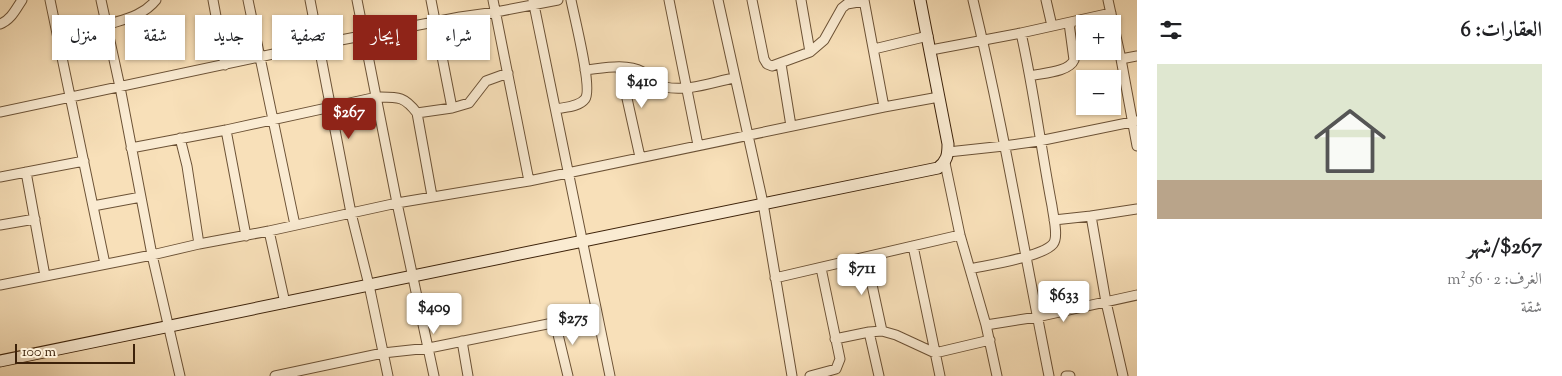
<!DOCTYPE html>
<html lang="ar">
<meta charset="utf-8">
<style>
body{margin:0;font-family:"Sorts Mill Goudy",Amiri,serif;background:#f2f2f2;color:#202124;direction:rtl;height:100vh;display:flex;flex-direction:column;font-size:19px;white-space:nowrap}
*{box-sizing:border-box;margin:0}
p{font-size:16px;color:#757577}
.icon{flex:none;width:28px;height:28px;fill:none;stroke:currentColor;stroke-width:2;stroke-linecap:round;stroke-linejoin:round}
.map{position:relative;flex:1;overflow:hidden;direction:ltr}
.drawer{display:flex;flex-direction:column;background:#fff;width:425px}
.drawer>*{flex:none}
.banner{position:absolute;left:15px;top:15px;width:475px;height:45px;direction:rtl;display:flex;gap:10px}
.controls{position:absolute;left:1076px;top:15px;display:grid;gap:10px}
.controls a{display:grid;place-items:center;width:45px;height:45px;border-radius:0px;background:#fff;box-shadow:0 1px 4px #0004;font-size:25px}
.scale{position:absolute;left:15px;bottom:12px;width:120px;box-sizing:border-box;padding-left:5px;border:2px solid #3d220a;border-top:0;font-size:14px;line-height:18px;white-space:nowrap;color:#3d220a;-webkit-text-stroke:4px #faebd2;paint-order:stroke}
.price{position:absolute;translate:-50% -42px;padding:0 11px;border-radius:5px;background:#fff;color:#222;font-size:16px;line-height:32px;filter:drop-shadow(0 1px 2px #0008)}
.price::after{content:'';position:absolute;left:50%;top:30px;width:15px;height:11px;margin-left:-8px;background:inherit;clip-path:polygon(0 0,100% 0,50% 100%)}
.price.current{background:#8f2418;color:#fff}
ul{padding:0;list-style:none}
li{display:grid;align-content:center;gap:10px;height:265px;padding:0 20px}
li span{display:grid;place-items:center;height:155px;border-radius:0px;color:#555}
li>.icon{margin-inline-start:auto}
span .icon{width:90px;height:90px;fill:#fffc;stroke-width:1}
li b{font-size:21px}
h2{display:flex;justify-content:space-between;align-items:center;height:60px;padding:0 20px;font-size:21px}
.tag{padding:0 18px;border-radius:0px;background:#fff;box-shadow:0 1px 4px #0004;font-size:18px;line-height:45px}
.tag.current{background:#8f2418;color:#fff}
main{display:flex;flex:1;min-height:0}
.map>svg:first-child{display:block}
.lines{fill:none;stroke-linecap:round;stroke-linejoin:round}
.minor-casing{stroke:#6c5236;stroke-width:11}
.secondary-casing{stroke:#3d220a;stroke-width:13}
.minor{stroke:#faebd2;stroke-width:9}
.secondary{stroke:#faebd2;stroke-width:11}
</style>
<main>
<section class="drawer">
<h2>العقارات: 6<svg class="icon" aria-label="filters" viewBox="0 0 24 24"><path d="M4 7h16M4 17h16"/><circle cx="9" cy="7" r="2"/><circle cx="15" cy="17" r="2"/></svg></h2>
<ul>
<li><span style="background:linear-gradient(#dfe7d0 75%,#b9a48a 0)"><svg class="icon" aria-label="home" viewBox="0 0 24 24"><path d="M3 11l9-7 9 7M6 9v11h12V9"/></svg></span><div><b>$267/شهر</b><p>الغرف: 2 · 56 m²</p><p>شقة</p></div></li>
</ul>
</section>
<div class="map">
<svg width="1137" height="376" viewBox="0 0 1137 376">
<rect width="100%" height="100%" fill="#f8e0b9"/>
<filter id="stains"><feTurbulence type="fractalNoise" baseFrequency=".004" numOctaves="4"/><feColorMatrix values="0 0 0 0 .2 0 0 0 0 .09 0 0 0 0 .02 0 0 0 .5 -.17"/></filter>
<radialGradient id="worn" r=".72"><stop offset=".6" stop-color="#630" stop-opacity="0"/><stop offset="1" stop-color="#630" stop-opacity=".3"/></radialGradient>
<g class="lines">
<defs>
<path id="minor" d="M50,0l55,264
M101,0l19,87 32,168 28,121
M213,0l12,65
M248,0l47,225
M310,0l41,213 18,72 19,91
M357,0l40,203 37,173
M431,0l21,108
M493,0l36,181
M533,0l77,376
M669,0l29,145
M718,0l45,203 29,173
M752,0l12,59 3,5 5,2 38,-14 14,-12 18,-32 5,-4 17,-3
M801,0l9,52
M864,0l20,107
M973,0c30,124 51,251 76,376
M1046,0l6,26
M1108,0l13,59 16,87
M0,24c11,-4 16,-15 22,-24
M106,25c19,-6 37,-9 50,-25
M874,49l54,-13
M931,50l90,-17 90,-20
M1121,59l16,-3
M781,64l10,62
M620,67l20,90
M585,70c19,-2 41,-7 58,2 9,4 12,13 22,15 22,5 48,-5 69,-9
M1030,76c13,-3 39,-4 44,-16l-5,-37
M556,109c9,-2 23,-2 29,-10 8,-10 -11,-83 -14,-99
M0,112l320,-68 140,-27 36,-5 62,-12
M417,113l35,-5 17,-5 17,-22 22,-8
M226,130l20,106
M180,138l7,28 12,78
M131,148l95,-18 151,-33c21,0 27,-1 40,16l15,83
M948,152l56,-6 35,-5 98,-20
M945,163l15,72 26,90 11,51
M26,172l19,104
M0,177l84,-16
M93,206l48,-9
M1091,216l15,86 17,74
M1054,220l37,-4 46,-7
M0,225l35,-6
M269,231l16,72
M913,246l27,130
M866,257l16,74
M970,269c18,-4 72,-12 83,-25 6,-7 0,-29 -1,-38 -11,-57 -18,-115 -31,-173
M775,278l185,-43
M0,285l152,-30 47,-11 70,-13 128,-28 132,-22 355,-74 55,-10
M555,322l13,54
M986,325l51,-8 100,-22
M869,332l10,44
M835,339l34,-7 13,-1 14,4 39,18 55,-13
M462,341l6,35
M275,376l108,-23 46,-5 168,-34
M810,376l26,-7 4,-10 -19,-91
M1066,376h4"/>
<path id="secondary" d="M0,361l938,-193c9,-7 10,-13 10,-24l-28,-144"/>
</defs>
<!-- minor casing -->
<use href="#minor" class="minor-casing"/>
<!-- secondary casing -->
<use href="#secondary" class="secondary-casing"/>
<!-- minor -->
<use href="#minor" class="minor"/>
<!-- secondary -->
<use href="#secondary" class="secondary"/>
</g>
<rect width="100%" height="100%" filter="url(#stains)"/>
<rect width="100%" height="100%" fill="url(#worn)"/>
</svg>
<div class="controls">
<a>+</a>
<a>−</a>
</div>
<div class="scale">100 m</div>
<b class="price" style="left:642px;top:109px">$410</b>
<b class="price current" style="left:349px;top:140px">$267</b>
<b class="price" style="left:862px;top:296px">$711</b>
<b class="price" style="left:1064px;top:323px">$633</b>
<b class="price" style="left:434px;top:335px">$409</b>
<b class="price" style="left:573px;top:346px">$275</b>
<div class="banner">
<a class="tag">شراء</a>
<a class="tag current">إيجار</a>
<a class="tag">تصفية</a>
<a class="tag">جديد</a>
<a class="tag">شقة</a>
<a class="tag">منزل</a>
</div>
</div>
</main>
